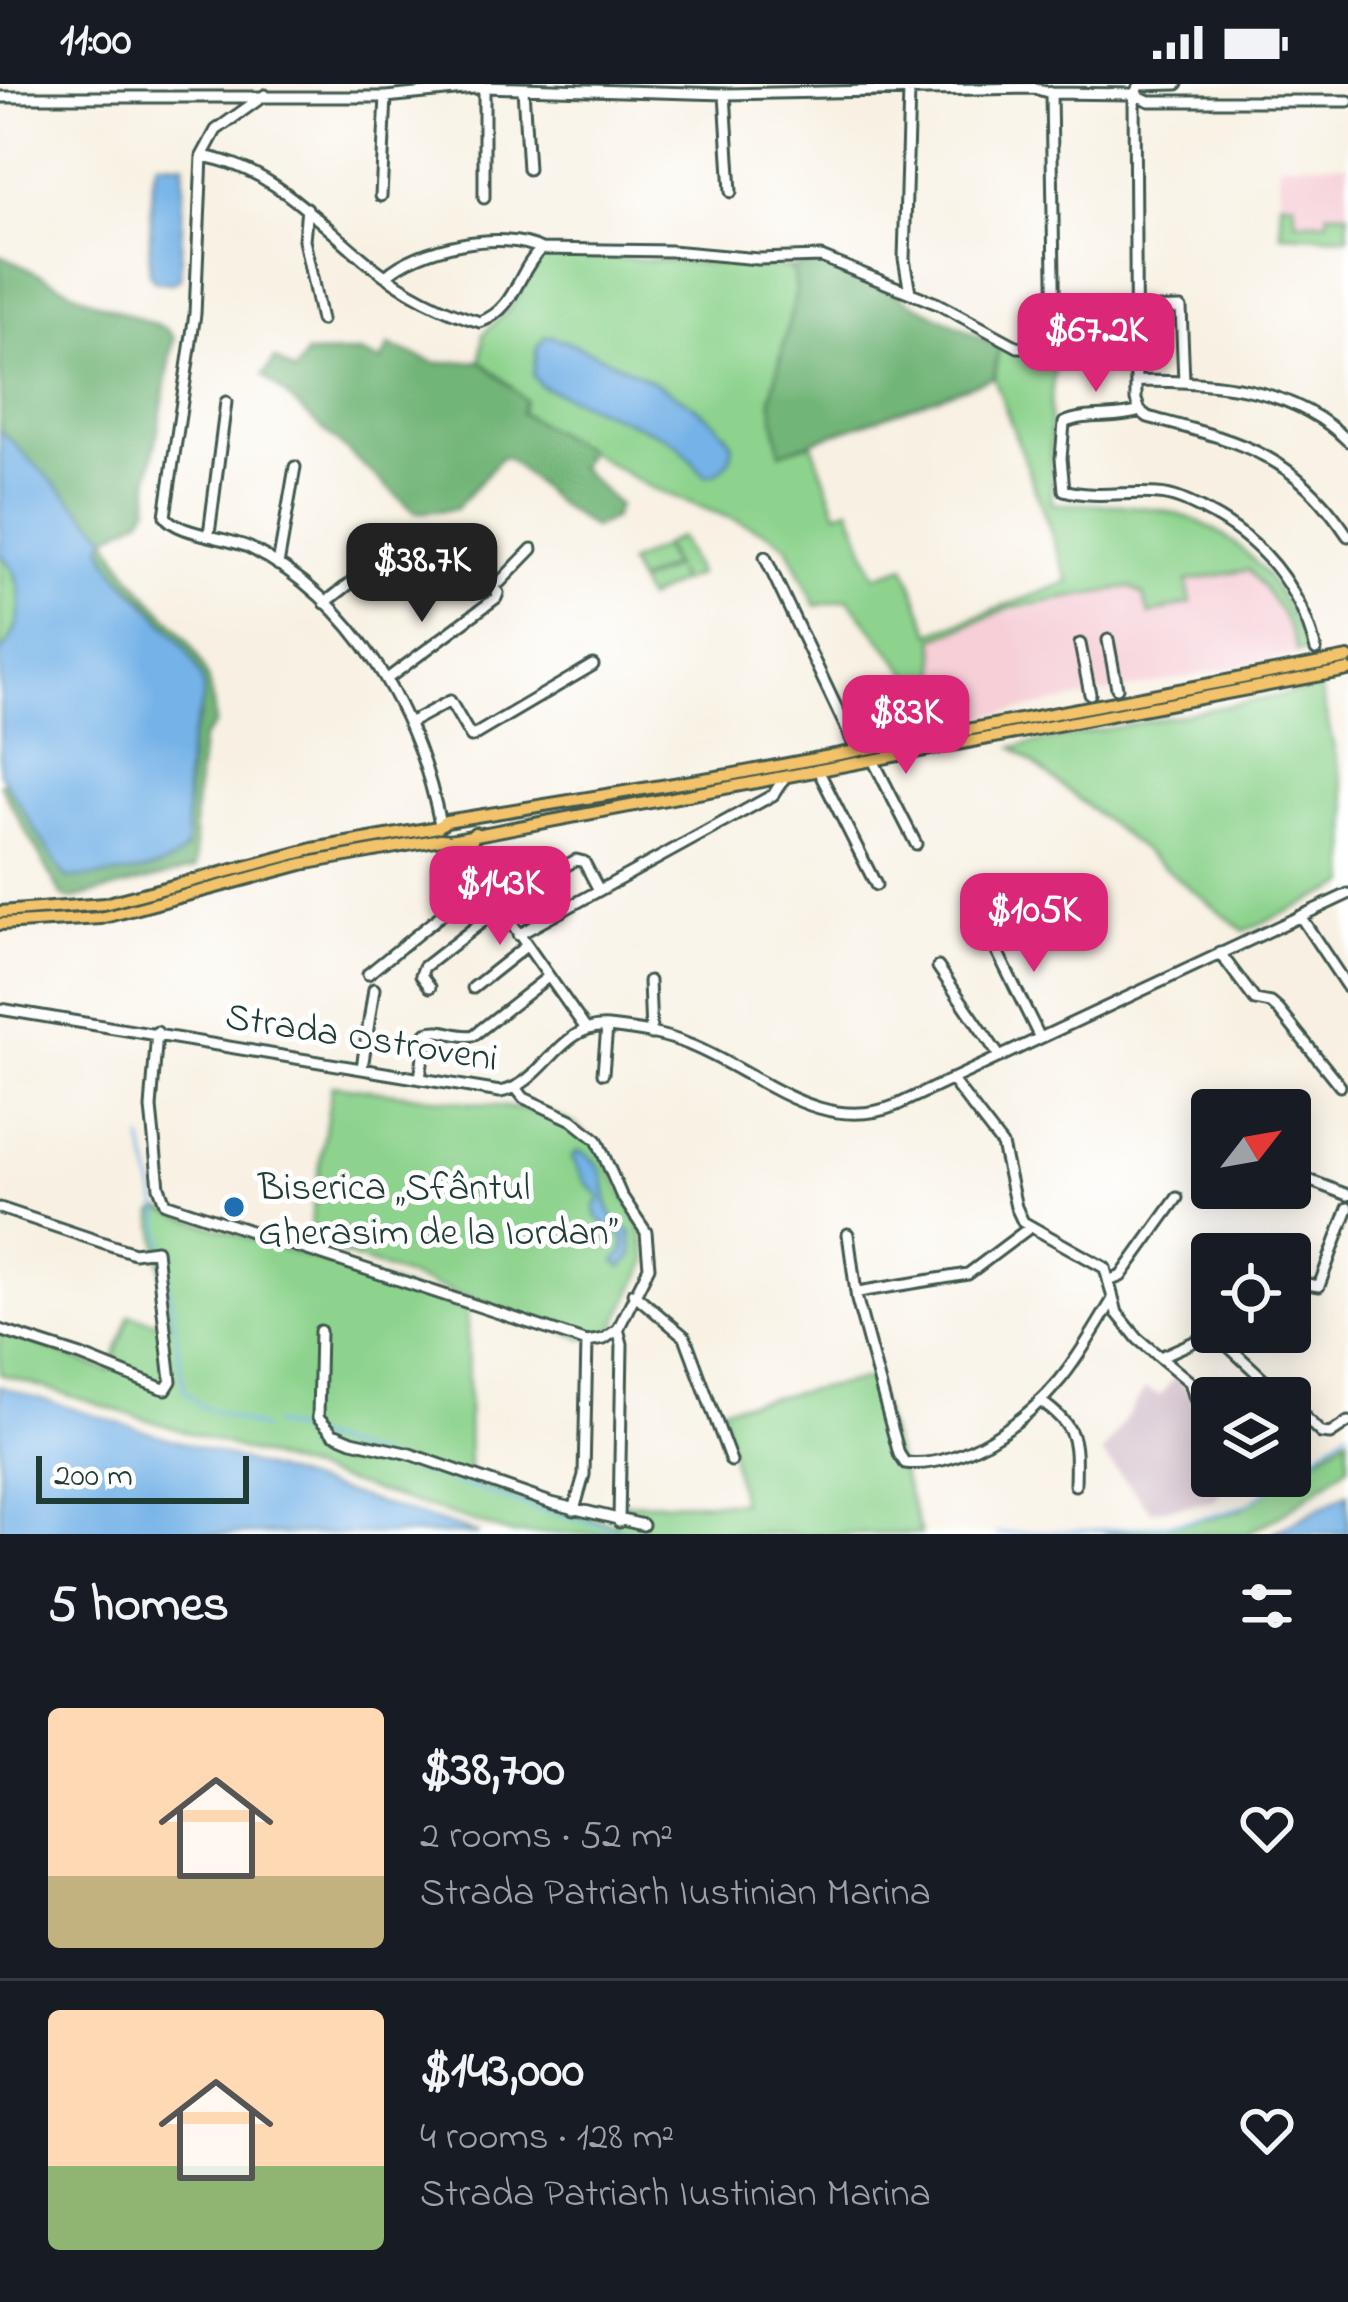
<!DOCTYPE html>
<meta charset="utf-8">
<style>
body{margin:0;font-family:"Indie Flower",sans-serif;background:#20242c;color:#f1f3f6;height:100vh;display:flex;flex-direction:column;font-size:45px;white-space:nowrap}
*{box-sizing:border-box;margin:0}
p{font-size:39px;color:#9ea1a6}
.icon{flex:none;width:66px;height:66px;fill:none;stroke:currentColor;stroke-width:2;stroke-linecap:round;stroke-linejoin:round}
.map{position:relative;height:1450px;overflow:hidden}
.drawer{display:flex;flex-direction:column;background:#171b24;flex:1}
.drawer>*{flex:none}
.needle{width:78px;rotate:59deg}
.controls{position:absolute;left:1191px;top:1005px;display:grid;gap:24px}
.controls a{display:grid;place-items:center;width:120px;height:120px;border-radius:12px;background:#171b24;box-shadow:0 6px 30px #0003;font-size:60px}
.scale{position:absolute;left:36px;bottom:30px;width:213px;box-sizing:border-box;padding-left:12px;border:6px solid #1f3d34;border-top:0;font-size:33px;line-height:42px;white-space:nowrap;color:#1f3d34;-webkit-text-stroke:9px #fff;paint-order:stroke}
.price{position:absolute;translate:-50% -102px;padding:0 27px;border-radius:24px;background:#db2777;color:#fff;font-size:39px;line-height:78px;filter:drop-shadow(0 3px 6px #0008)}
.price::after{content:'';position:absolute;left:50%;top:72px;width:36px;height:27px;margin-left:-18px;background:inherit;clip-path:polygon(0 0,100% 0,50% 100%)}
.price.active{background:#222;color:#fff}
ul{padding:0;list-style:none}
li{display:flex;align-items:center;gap:36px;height:300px;padding:0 48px}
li+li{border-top:3px solid #363941}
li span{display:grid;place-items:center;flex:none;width:336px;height:240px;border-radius:12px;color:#555}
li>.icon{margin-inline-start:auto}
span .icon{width:144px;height:144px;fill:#fffc;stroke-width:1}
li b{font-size:51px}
h2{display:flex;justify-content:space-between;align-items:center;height:144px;padding:0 48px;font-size:51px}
.status{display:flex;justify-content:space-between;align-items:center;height:84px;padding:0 60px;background:#171b24;direction:ltr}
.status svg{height:33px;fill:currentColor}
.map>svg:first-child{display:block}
.built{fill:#f6cfd7}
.industrial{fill:#d1bdc9}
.green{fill:#8dd38d;stroke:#568860;stroke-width:3}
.forest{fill:#72b578;stroke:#487956;stroke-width:3}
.water{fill:#75b2e7;stroke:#4a788e;stroke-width:3}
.pier{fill:#f8f1e3}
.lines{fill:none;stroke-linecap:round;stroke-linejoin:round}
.stream{stroke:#75b2e7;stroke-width:3}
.minor-casing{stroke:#40584e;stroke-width:15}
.major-casing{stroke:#40584e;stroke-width:16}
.minor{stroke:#fff;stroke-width:9}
.major{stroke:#f2c36a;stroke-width:10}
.poi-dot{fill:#1f6fb2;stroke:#fff;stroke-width:4.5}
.labels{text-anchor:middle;stroke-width:10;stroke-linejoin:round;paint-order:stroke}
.street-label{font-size:39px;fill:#1f3d34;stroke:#fff}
.poi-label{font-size:39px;fill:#1f3d34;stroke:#fff;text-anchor:start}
</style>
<div class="status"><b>11:00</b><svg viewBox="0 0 49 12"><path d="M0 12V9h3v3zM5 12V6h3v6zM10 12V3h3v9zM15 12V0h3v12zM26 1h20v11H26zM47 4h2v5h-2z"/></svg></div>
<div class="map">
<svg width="1348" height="1450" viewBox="0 0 1348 1450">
<rect width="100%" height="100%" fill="#fff"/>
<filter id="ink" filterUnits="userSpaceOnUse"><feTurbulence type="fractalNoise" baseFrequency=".00833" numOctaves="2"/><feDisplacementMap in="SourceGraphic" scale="24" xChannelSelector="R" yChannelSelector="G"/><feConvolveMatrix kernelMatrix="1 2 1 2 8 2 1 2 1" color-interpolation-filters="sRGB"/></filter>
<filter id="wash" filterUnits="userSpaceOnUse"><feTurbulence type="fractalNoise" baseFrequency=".004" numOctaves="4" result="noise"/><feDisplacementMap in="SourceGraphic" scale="48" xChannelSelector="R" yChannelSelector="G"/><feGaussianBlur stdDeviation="2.7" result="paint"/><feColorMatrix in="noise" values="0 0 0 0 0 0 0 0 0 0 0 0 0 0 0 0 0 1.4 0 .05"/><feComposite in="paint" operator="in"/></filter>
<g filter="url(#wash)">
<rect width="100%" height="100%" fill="#f8f1e3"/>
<!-- built -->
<path class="built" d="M1279,79h69v74l-67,-3z
M1250,486l27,34 16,29 5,22 -322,64 -36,-26 -5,-55 57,-23 139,-28 12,8 6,19 37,-32z"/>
<!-- industrial -->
<path class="industrial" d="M1177,1290l24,38 11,8v56h18l-16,25 -63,10 -49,-57 43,-65 15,7z"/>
<!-- green -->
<path class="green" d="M1280,117l14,1 2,19h31l1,-9h20v25l-67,-3z
M552,170l235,14 7,4 2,20 -25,106 10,54 31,-9 25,69 13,-4 25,68 30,-10 26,67 138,-51 -75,-205 5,-30 57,9 -6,50 2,98c86,0 158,-2 215,72 17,24 31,47 39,75l-9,1c-8,-33 -26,-56 -48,-82l-62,11 4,22 -42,12 -6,-20 -12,-8 -120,21 -76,30 5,55 -10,7 -82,-101 -32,7 -29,-60 -18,-13 -118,-45 -131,-76 -9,-26 -30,-25 2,-27 27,-26 31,-52z
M679,453l19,37 -17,8 -6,-11 4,11 -33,17 -8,-15 36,-17 -11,-22z
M662,463l9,18 -34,17 -9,-19z
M0,470c29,25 25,74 0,99z
M1320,604l28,121v75l-104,47 -231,-184z
M332,1001l218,28 24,11 24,22 42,78 8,37 -34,67 -7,6 -24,4 -275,-96z
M159,1125l308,100 2,170 66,24 81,21v-21l125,-1 -19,-95 150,-29 49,156h-408l-513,-160v-43l109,40 21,-56 38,10 -14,-112z
M1348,1352v30l-61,45 -40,23h-143l109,-16 27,-8z"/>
<!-- forest -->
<path class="forest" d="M0,171l93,46 73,28 8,9 -25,143v24l-7,13 -34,19c35,78 103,87 107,188l-13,14 -8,77 2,52 -126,32 -8,-4 -62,-112 5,-3 62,97 119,-27 3,-107 11,-28 1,-35 -15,-32 -40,-49 -33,-31 -11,-24 5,-9 -107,-106z
M817,180l78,30 104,53 -5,30 -214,76 -9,-55 25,-106 -2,-19 -7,-5z
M389,262l47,17 45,-2 44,39 -4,13 67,38 -9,16 39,38 -5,14 -20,9 -34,-23 -51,-47 -7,-1 -45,52 -40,4 -153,-138 12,-16 20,14 11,-19 54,-1 21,9z"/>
<!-- water -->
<path class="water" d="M157,78l27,1 -4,115 -8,5 -17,-2 -6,-8 3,-92z
M551,252c44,16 160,66 181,107 2,16 -11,33 -27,32l-26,-29 -17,-11 -121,-49 -8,-11 4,-28 8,-10z
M0,346l108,106 -6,9c14,47 84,79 100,137 6,24 -9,41 -13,64 -6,29 -2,64 -2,95 -4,35 -91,36 -121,37l-66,-105v-120c25,-25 29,-74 0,-99z
M578,1067c40,16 20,48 37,69 4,5 11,7 16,12l2,24 -11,11 -7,-6 9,-9v-15l-27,-19 -2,-11 6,-10 -15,-14 -14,-26z
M0,1301l479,149h-479z
M1348,1409v41h-76l1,-1z"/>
<!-- pier -->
<path class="pier" d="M0,1295l481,149 4,6 -485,-149z"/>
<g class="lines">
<!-- stream -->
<path class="stream" d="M142,1056l16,66 26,184 17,16 61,23
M272,1340l265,85 98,25
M1290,1391l58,-45
M997,1450c71,-4 178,-1 244,-27 17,-7 32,-20 47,-31"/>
</g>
</g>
<g filter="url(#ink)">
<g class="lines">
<defs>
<path id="minor" d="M523,5l5,80
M909,7l-5,168 6,33
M1051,9l4,246
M725,10l6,98
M1134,10l2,306 4,11
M1134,10l6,-9 37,-1
M265,11l-49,35 -14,26 -7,158 -30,202c11,18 63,21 85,32 106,53 168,165 190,276
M0,13h386l98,-10 241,7 309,-6 17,5 83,1 15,7h199
M202,72c73,12 116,67 170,110 32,25 69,45 108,56 36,-13 37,-50 61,-73l130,2 87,8 63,-2 117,47 80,43h48l20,-5 21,-15 29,-1
M381,112l5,-99
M484,114v-111
M307,124l-3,32 17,80
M386,192c31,-29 117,-47 155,-27
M1136,225l45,-1 3,73
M1136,297c74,0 156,4 212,60
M1140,327c-25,9 -53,1 -76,12l-3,35 3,32c30,9 64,1 94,4 16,1 30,8 44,15 60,30 97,76 114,141
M1140,327l8,6c91,25 143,34 200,119
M209,450l17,-132
M765,473l92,194
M278,481l17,-98
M500,498l32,-33
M325,519l88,-69
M1108,556l9,48
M1080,560l10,50
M387,595l109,-81 2,-5 -5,-6
M411,638l39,-21 21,36 122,-72
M873,676l43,84
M818,686l58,115
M452,755l134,190
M496,820l80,-44 8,2 15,28
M1300,832l48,72
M988,849l52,105
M518,851l255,-140 12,-18
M1220,869l35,47 16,3 8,7 61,76
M938,883l62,90
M368,890l114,-92
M649,897l2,53
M430,903l-9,-12 3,-8 76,-59
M473,904l53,-42
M0,925l500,83c44,-7 59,-69 108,-65 27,3 57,7 82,18 69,28 130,91 207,60l451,-211
M157,948l-6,76 8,79 6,16 422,139 17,-3 14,-10 31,-62 -3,-35 -25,-37 -24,-55 -25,-20 -48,-22 -8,-10
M362,984l12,-79
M603,989l4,-46
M420,995l6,-46c16,-7 32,6 48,2l74,-58
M951,995l51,66 14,62 7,15 82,46 12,45 21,26 52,43 5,17
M1209,1057l3,1
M1290,1089l58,22
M0,1124l134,45 22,-3 15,131 -5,8 -5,-1 -80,-32 -81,-26
M848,1150l9,66 42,154 6,9c56,6 121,-42 155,-83 20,-24 35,-52 52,-79
M1111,1196l10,-4 56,-78
M1290,1197l29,5 29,-78
M858,1208l110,-18 61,-46
M633,1209l52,44 46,124
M618,1245l4,15 -3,178
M320,1247l-2,86 15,16 19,8 58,13 141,49 92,22
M1214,1249l70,65
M1160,1273l56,-25
M1040,1317c38,26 36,40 35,84
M1290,1319l31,30 9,1 18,-12
M574,1426l10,-35 3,-133"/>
<path id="major" d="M470,780l-2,-15 7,-16
M0,828l104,-8 209,-55 125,-22 8,-6 283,-46 619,-117
M0,840l101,-6 201,-54 139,-25 9,1 898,-170"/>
</defs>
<!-- minor casing -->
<use href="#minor" class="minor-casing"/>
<!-- major casing -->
<use href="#major" class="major-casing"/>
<!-- minor -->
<use href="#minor" class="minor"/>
<!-- major -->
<use href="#major" class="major"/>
</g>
</g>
<!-- markers -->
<circle class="poi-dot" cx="234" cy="1123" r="12"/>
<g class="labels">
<!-- street labels -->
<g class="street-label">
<text transform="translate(362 951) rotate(9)" y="14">Strada Ostroveni</text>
</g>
<!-- poi labels -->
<g class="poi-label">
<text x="258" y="1115">Biserica „Sfântul<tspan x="258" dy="45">Gherasim de la Iordan”</tspan></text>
</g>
</g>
</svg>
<div class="controls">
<a><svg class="needle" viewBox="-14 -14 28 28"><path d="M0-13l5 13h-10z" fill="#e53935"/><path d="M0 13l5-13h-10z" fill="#9ea1a6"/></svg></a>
<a><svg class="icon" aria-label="locate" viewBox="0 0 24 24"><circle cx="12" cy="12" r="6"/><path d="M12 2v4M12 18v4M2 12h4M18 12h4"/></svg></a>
<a><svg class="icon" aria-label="layers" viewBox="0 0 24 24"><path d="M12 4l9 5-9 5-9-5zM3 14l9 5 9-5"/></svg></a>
</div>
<div class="scale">200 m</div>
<b class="price" style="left:1096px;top:311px">$67.2K</b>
<b class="price active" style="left:422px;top:541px">$38.7K</b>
<b class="price" style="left:906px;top:693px">$83K</b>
<b class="price" style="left:500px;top:864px">$143K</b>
<b class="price" style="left:1034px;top:891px">$105K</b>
</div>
<section class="drawer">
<h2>5 homes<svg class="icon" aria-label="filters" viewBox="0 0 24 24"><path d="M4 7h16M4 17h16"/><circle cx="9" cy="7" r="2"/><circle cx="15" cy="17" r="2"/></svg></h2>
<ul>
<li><span style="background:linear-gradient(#ffd9b3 70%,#c2b280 0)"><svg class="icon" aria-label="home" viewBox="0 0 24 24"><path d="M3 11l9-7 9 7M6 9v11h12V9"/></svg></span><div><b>$38,700</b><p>2 rooms · 52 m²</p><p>Strada Patriarh Iustinian Marina</p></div><svg class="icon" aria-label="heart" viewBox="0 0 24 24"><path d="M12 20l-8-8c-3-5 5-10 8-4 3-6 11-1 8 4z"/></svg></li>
<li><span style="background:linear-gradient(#ffd9b3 65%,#8fb573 0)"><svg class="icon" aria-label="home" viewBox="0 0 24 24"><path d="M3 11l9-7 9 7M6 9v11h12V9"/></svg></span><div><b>$143,000</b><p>4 rooms · 128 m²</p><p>Strada Patriarh Iustinian Marina</p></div><svg class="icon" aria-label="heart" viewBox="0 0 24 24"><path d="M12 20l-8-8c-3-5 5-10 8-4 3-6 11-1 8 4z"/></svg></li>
</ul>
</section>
